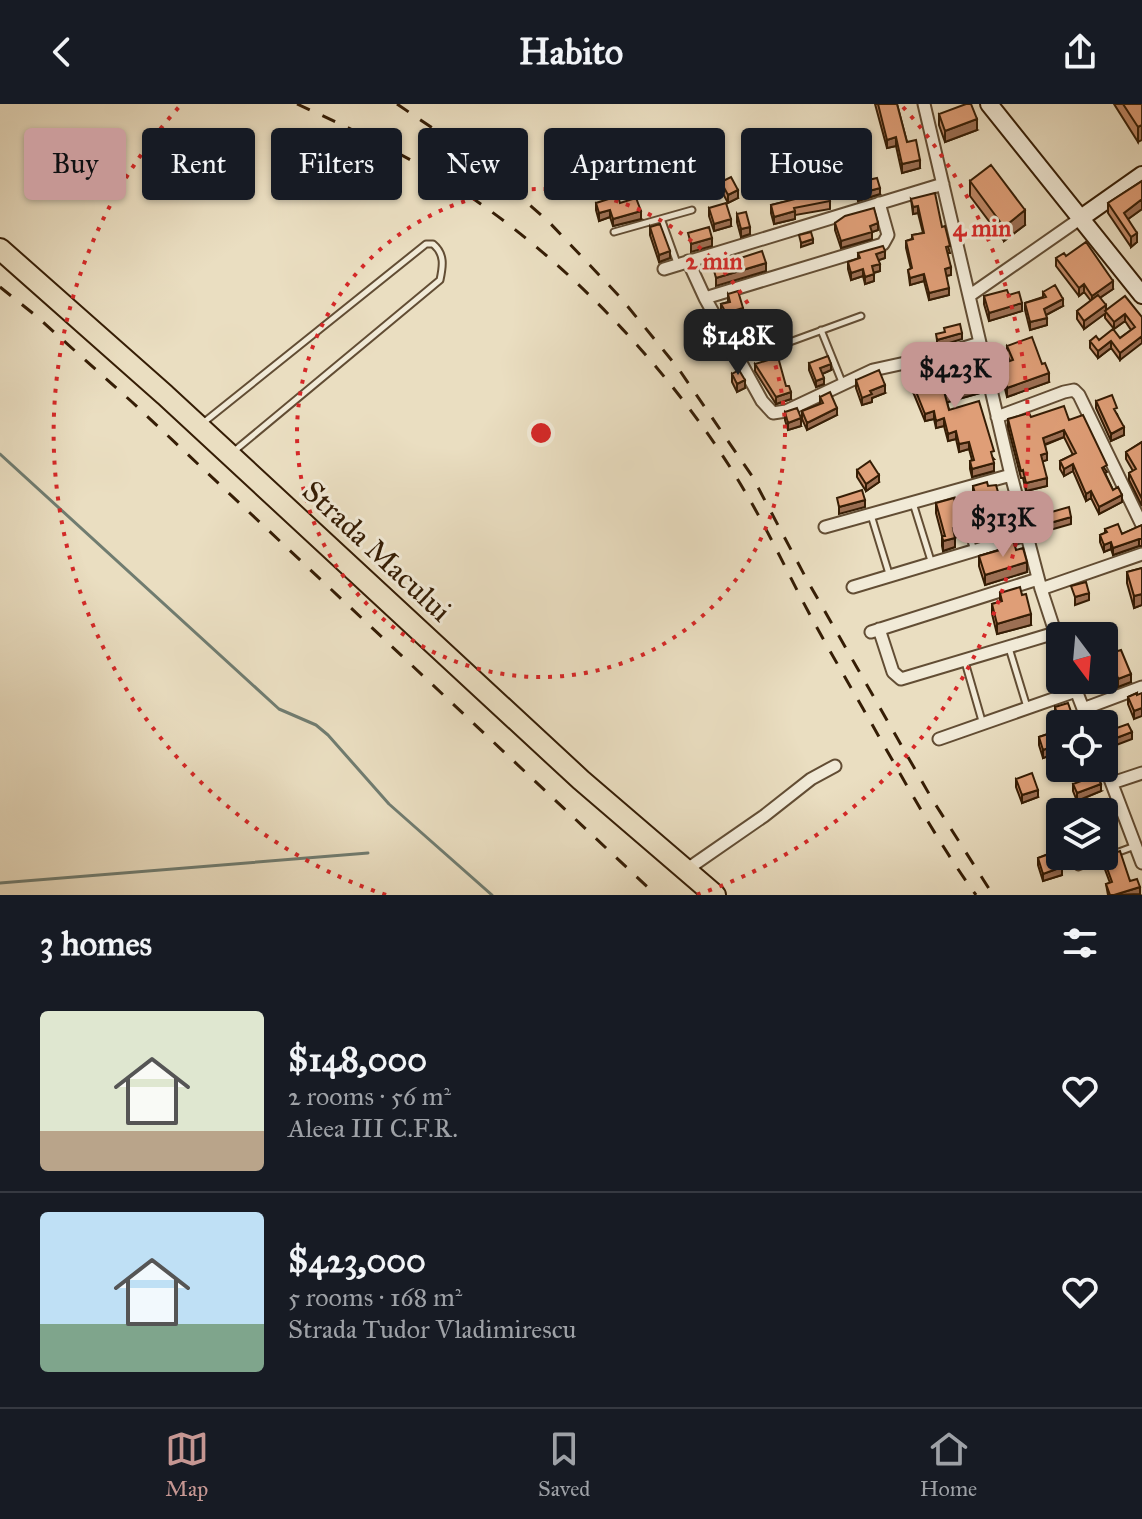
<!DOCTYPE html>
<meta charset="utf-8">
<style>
body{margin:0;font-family:"IM FELL Great Primer",serif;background:#242831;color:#f1f3f6;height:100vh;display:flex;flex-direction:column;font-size:30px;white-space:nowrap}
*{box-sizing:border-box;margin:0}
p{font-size:26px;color:#9ea1a6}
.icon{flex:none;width:44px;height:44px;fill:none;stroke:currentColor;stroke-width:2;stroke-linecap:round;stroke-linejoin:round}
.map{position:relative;height:791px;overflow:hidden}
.panel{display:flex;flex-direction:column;background:#171b24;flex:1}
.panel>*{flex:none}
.guide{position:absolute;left:24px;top:24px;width:1094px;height:72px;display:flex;gap:16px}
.needle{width:52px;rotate:164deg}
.controls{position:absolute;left:1046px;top:518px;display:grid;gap:16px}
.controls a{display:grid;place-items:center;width:72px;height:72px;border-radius:8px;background:#171b24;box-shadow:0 2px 6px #0004;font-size:40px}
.price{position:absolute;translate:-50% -68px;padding:0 18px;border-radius:16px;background:#c59692;color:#111;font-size:26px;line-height:52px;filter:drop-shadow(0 2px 4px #0008)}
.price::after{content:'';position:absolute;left:50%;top:48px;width:24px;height:18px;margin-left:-12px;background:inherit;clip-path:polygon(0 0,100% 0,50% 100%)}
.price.selected{background:#222;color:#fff}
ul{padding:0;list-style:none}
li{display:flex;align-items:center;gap:24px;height:200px;padding:0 40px}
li+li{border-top:2px solid #363941}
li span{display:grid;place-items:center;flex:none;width:224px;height:160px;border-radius:8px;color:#555}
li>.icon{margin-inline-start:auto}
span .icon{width:96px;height:96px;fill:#fffc;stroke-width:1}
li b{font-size:34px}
h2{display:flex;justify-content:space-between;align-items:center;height:96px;padding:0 40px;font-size:34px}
.pill{padding:0 28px;border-radius:8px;background:#171b24;box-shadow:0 2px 6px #0004;font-size:28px;line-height:72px}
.pill.selected{background:#c59692;color:#111}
header{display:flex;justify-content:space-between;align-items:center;height:104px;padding:0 40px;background:#171b24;font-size:36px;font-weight:700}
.menu{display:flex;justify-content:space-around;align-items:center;height:112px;border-top:2px solid #363941;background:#171b24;font-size:22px;color:#9ea1a6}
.menu a{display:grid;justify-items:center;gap:4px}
.menu .selected{color:#c59692}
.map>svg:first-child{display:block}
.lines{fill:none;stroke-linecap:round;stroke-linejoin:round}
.stream{stroke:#707c70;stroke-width:3}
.lane-casing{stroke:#624d34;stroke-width:9}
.street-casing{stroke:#624d34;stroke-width:15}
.secondary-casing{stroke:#351d05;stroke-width:20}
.highway-casing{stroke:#351d05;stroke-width:24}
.lane{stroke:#f1ead7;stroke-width:5}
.street{stroke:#f1ead7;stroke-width:11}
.secondary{stroke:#f1ead7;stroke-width:16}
.highway{stroke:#eadec1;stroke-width:20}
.rail{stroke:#351d05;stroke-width:3;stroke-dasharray:14 14;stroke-linecap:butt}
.wall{fill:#c08866;stroke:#351d05;stroke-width:2}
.shaded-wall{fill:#9c6f53;stroke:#351d05;stroke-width:2}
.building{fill:#df9e77;stroke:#351d05;stroke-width:2}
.ring{fill:none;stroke:#d62828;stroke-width:4;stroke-dasharray:4 8}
.labels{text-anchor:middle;stroke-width:6;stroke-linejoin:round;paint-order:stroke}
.street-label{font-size:30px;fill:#351d05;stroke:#f1ead7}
.centre{fill:#d62828;stroke:#f1ead7;stroke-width:4}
.ring-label{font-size:24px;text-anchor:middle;font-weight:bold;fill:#d62828;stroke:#f1ead7;stroke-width:6;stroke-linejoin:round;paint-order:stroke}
</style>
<header><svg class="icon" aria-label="back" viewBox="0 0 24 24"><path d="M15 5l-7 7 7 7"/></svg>Habito<svg class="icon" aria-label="share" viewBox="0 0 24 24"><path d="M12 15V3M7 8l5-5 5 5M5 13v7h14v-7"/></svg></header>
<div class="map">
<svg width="1142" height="791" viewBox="0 0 1142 791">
<rect width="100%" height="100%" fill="#eadec1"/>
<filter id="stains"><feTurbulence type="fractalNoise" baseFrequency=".0025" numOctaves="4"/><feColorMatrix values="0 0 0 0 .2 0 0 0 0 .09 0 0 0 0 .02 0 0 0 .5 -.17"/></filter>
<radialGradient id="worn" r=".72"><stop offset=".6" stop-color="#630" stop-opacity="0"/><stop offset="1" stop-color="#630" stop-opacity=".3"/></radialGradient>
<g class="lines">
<!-- stream -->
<path class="stream" d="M0,350l279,255 37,16 12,10 61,69 103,91
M0,779l368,-30"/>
<defs>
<path id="lane" d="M662,117l15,42
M614,128l78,-22
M821,226l21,52
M776,243l85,-31
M203,319l223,-179h7c12,10 10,22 7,36l-207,172
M957,388l17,59
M913,399l19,61
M871,411l19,62
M1009,544l18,59
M965,558l17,59
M1078,763l57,-21"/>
<path id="street" d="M924,0l87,371 30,114 19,58
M688,157l17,37 57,103 11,12 13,-2 87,-41 64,-14 43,-13
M664,165l279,-85
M969,192l112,-78
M705,194l178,-54 5,-9 -9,-32
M997,313l67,-25 10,-2 5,5 63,130
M825,423l186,-52
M853,483l173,-52
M1041,485l101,-35
M879,525l14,43 8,7 154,-46
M871,528l167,-53
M1072,576l17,44
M1083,605l59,-22
M939,635l137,-48
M1104,659l38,100
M1112,679l30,-10
M686,766l78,-54 47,-37 24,-13"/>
<path id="secondary" d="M989,0l153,191
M1081,114l61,-43"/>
<path id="highway" d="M0,145l165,146 416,385 134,115"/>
</defs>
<!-- lane casing -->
<use href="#lane" class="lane-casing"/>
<!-- street casing -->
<use href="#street" class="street-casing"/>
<!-- secondary casing -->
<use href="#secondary" class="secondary-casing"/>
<!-- highway casing -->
<use href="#highway" class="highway-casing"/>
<!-- lane -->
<use href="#lane" class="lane"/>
<!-- street -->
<use href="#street" class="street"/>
<!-- secondary -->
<use href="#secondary" class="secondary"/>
<!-- highway -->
<use href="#highway" class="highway"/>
<!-- rail -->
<path class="rail" d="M297,0c57,26 114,53 166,88 107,70 216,187 281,298 24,40 43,82 65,123 22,41 46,81 69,122 31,54 61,109 98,160
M397,0l78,53 73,64 72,76 58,71 74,108 55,104 125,219 61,96
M0,183l35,28 97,87 524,493"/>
</g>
<!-- wall -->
<path class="wall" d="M875,0h22l10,38 13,26 -18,5 -6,-27 -9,2z
M1114,0h28l-4,38z
M939,10l38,16 -32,12 -6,-17z
M852,68l12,9 16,13 -22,7 -6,-22z
M970,77l55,44 -21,16 -34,-45z
M1142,77v28l-14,10 9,23 -6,5 -23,-34v-10z
M721,78l17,16 -10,5 -7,-13z
M789,78l41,19v8l-35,6v4l-21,5 -3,-11v-8l21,-5 -3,-11z
M911,95l31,28 8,26h-3l4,22 -5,1 3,19 -20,5 -5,-19 -14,4 -2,-15 3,-1 -5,-21v-7l6,-2v-4l11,-2 -5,-20 -5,1z
M596,99l45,16 -28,7 -3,-9 -11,4 -3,-11z
M709,104l22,18 -17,5 -5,-15z
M737,110l13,20 -9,3 -4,-15z
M835,119l43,7 -6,2v7l-31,9 -6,-18z
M650,123l20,31 -11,4 -9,-27z
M858,149l27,5 -7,2 2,11 -6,2v8l-9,3 -2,-8 -12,4 -3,-11v-7l10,-3z
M1066,152l47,33 -13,9 6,13 36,6 -22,43 -9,-12 -13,10 -8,-10v-7l30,-3 11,-8 -6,-9 -11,8 -9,-11v-5l-21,16 -7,-10v-8l14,-10 -7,-9 -5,4 -23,-30v-8z
M1043,188l20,14 -17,9 1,10 -17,5 -5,-20v-7l18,-6z
M728,190l15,20 -17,5 -5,-9v-6l7,-2z
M1009,191l13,16 -33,10 -5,-17v-8z
M1007,242l42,36 -42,15 -6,-24v-9l9,-3 -3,-6z
M809,259l22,7 -9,4 2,10 -8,3 -7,-17z
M911,259l40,9 -23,7 2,9 50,5 -33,9 2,8 45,49h-2l2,12 -22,6 -2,-8v-8l2,-1 -3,-11 -10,3 -3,-13 -8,2 -4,-15 -8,2 -2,-9 -9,2 -12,-29v-8l2,-1 -4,-13z
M755,260l36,35 -15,5 -21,-33z
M732,270l13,14 -8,4 -5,-10z
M856,276l29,13 -13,5v4l-10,3 -6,-17z
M820,293l17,18 -30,15 -5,-11v-8l18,-7z
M1096,297l21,13 7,21 -13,6 -15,-33z
M785,308l16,14 -13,4 -3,-10z
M1031,313l38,3 38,52 -2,1 8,17 9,12 -23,12 -8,-16 -5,3 -13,-30 -9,5 -4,-7v-8l13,-6 -9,-18 -19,8 2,15 -5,1 5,25 -21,5 -3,-13h-2l-13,-51v-8z
M1142,338v64l-13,-26v-7l4,-2 -7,-12v-7z
M857,366l22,12 -13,9 -9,-14z
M973,382h15l10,15h-2l3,10 7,15 -4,1v6l-13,4 -2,-6 -4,2 -2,-7 -8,2 -3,-12v-8l6,-2 -3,-12z
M936,399l21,7 6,21 -1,5 -7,1v10l-12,4 -1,-5v-10l-6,-23z
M1142,421v21h-3l-26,9 -2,-6 -7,3 -4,-10v-7l5,-2v-4l17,5z
M1005,437l11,9 11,22 -42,13 -6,-19v-10l26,-8z
M1142,464v37l-8,3 -7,-25v-11z
M1000,489l31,32 -34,9 -5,-20v-10l8,-2z
M1111,549l20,29 -13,5 -7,-26z
M1137,589l-3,26 -6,-15v-7z
M1055,603l20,17h-15v28l-17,6 -4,-13v-8l21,-7 -5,-15z
M1016,675l22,18 -16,6 -6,-16z
M1073,680l28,7 -24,10 -4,-10z
M1060,726l-3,23 5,22 -19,6 -5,-16v-7l18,-7 -3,-11v-7z
M1103,753l27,24 10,13 -32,1 -2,-11 4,-1 -7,-19z"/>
<!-- shaded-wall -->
<path class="shaded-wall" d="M977,15v11l-32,12v-11z
M1142,21v15l-4,2v-15z
M896,33v9l-9,2v-8z
M920,56v8l-18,5v-9z
M880,84v6l-22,7v-7z
M738,86v8l-10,5v-8z
M1142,95v10l-18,13v-9z
M918,102v7l-5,1v-7z
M610,106v7l-11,4v-8z
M1025,106v15l-21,16v-14z
M641,107v8l-28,7v-7z
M795,107v8l-21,5v-7z
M731,115v7l-17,5v-7z
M878,119v7l-6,2v7l-31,9v-7l29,-15z
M750,123v7l-9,3v-8z
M1137,129v9l-6,5v-10z
M712,134v8l-21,6v-8z
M813,135v4l-12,4v-4z
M670,147v7l-11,4v-7z
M885,147v7l-9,3v-7z
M766,159v8l-50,15v-8z
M880,160v7l-8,2v-7z
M951,163v8l-6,1v-7z
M863,165v7l-12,4v-7z
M874,170v7l-9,3v-7z
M924,170v7l-14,4v-7z
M1113,177v8l-21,14v-7z
M1084,180v8l-5,4v-8z
M949,184v7l-20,5v-7z
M1063,195v7l-19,10v-7z
M1022,199v8l-33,10v-8z
M1106,201v8l-22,16v-8z
M743,204v6l-17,5v-6z
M1125,210v7l-11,8v-7z
M1047,214v7l-17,5v-8z
M962,229v6l-25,8v-7z
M1142,232v7l-22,17v-7z
M1111,237v7l-13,10v-7z
M831,260v6l-11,5v-7z
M951,261v7l-25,8v-8z
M1049,269v9l-42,15v-9z
M824,274v6l-8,3v-6z
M745,276v8l-8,4v-8z
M885,281v8l-13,5v4l-10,3v-7l8,-7z
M980,281v8l-35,10v-8z
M791,288v7l-15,5v-7z
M837,304v7l-30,15v-7z
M934,307v8l-9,2v-7z
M801,314v8l-13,4v-7z
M944,314v8l-8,2v-7z
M1124,323v8l-13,6v-7z
M1064,326v7l-21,8v-7z
M956,327v8l-8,2v-7z
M969,338v7l-10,3v-8z
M1047,349v7l-6,2v-7z
M994,359v8l-22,6v-8z
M1073,360v7l-9,5v-7z
M879,371v7l-13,9v-7z
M1047,374v8l-21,5v-8z
M1091,387v7l-5,3v-7z
M1122,391v7l-23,12v-7z
M865,396v7l-26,7v-7z
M1071,413v7l-35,10v-7z
M981,414v8l-8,2v-8z
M1006,414v8l-4,1v6l-13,4v-8l11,-9z
M963,417l-1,15 -9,2v-10z
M987,419v8l-4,2v-8z
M955,434v9l-12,4v-10z
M1139,435v7l-26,9v-7z
M1111,438v7l-7,3v-7z
M1027,458v10l-42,13v-10z
M1089,489v7l-14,5v-8z
M1142,490v11l-8,3v-12z
M1031,510v11l-34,9v-10z
M1131,570v8l-13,5v-8z
M1142,604v8l-8,3v-8z
M1132,628v7l-21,8v-7z
M1060,640v8l-17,6v-8z
M1070,664h14l-14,6z
M1101,680v7l-24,10v-8z
M1038,686v7l-16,6v-8z
M1110,703v7l-6,2v-4h-9z
M1060,740v8l-4,1v-8z
M1062,763v8l-19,6v-7z
M1140,783v7l-26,1z"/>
<!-- building -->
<path class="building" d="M878,0h19l10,38 9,-2 4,20 -18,4 -6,-27 -9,3z
M966,0h5l6,15 -32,12 -6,-17z
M1123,0h19v21l-4,2z
M991,61l34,45 -21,17 -34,-46z
M861,66l3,11 13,-3 3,10 -22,6 -6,-22z
M731,73l7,13 -10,5 -7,-13z
M806,73l4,15 17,-4 3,13 -36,7 1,3 -21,6 -3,-12 24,-6 -6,-17z
M1142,77v18l-18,14 13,20 -6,4 -23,-34z
M935,89l7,34 3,-1 5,20 -4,1 5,20 -6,2 4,19 -20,5 -5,-19 -14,4 -2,-8 4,-2 -6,-27 7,-2 -1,-4 12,-2 -6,-27 -5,1 -2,-8z
M618,92l2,7 16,-5 5,13 -28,8 -3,-9 -11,3 -3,-10z
M726,99l5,16 -17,5 -5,-16z
M874,104l4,15 -8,3 2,6 -31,9 -6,-18 10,-7z
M746,108l4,15 -9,2 -4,-15z
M660,120l10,27 -11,4 -9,-28z
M709,123l3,11 -21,6 -3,-11z
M811,128l2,7 -12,4 -2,-8z
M1086,138l27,39 -21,15 -8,-12 -5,4 -23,-30 8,-5 2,3z
M883,142l2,5 -9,3 4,10 -8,2 2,8 -9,3 -2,-8 -12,4 -3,-11 12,-4 -2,-5z
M762,147l4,12 -50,15 -3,-11z
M1055,181l8,14 -19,10 3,9 -17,4 -5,-19 21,-6 -3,-5z
M1007,186l2,5 10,-3 3,11 -33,10 -5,-17z
M738,187l5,17 -17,5 -5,-9 9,-2 -2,-8z
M1098,191l8,10 -22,16 -7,-10z
M1125,192l17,21v19l-22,17 -9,-12 -13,10 -8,-10 6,-5 3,4 14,-11 7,9 15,-11 -10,-13 -11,8 -9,-11z
M960,220l2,9 -25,7 -1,-6 9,-2 -1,-4z
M1032,233l10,27 3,-1 4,10 -42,15 -6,-24 12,-4 -6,-14z
M948,250l3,11 -25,7 4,16 47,-13 3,10 -35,10 4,15 30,-9 15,50 -3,1 3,11 -22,6 -2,-8 4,-1 -5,-18 -10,2 -3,-13 -8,3 -4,-16 -8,3 -2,-10 -9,3 -12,-30 4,-1 -6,-20z
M828,252l3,8 -11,4 4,10 -8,3 -7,-18z
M778,253l8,29h3l2,6 -15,5 -21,-33z
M739,266l6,10 -8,4 -5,-10z
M879,266l6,15 -15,6 2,3 -10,4 -6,-18z
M830,288l7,16 -30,15 -5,-12 21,-8 -3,-6z
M1112,291l5,13 -3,1 10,18 -13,7 -15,-33z
M1064,302l5,14 14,-5 24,50 -5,3 11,22 5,-3 4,8 -23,12 -8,-16 -5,3 -13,-30 -9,5 -4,-8 16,-8 -12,-23 -21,8 4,15 -6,2 6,23 -21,5 -3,-13 -2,1 -13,-52 21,-6 2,4z
M797,304l4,10 -13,5 -3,-11z
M1142,338v57l-13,-26 7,-4 -10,-17z
M870,357l9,14 -13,9 -9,-14z
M987,378l1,4 8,-1 2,7 -4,1 5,18 4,-1 3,8 -6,2 2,5 -13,4 -2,-6 -4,2 -2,-7 -8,2 -3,-12 8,-3 -5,-19z
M862,386l3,10 -26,7 -2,-9z
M954,394l3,12 2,-1 4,12 -1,5 -9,2 2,10 -12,3 -1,-5h3l-9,-33z
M1069,403l2,10 -35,10 -2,-10z
M1118,420l4,10 20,-9v14h-3l-26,9 -2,-6 -7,3 -4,-10 7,-3 -2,-3z
M1013,435l3,11 7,-2 4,14 -42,13 -6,-19 28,-8 -2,-7z
M1142,464v26l-8,2 -7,-24z
M1086,478l3,11 -14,4 -4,-11z
M1020,483l2,8 4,-1 5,20 -34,10 -5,-20 10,-3 -2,-8z
M1121,546l10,24 -13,5 -7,-26z
M1137,589v2l5,-2v15l-8,3 -6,-14z
M1068,599l7,20 -15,1 -5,-17z
M1128,620l4,8 -21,8 -3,-9z
M1060,626v14l-17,6 -4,-13z
M1032,669l6,17 -16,5 -6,-16z
M1097,671l4,9 -24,9 -4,-9z
M1107,695l3,8 -15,5h-8l-2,-6z
M1060,726v14l-4,1 -3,-12z
M1057,747l5,16 -19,7 -5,-16z
M1120,747l10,30 7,-2 3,8 -26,8h-4l-4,-11 6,-2 -9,-25z"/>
<!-- distance rings -->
<g class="ring">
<circle cx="541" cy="329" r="244"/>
<path d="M386 791A487 487 0 0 1 179 3M903 3A487 487 0 0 1 696 791"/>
</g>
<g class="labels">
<!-- street labels -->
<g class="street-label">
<text transform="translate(377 447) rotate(43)" y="10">Strada Macului</text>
</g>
</g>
<circle cx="541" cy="329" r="12" class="centre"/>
<g class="ring-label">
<text x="982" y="132">4 min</text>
<text x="714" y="165">2 min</text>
</g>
<rect width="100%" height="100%" filter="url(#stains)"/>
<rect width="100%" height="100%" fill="url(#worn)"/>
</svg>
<div class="controls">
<a><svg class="needle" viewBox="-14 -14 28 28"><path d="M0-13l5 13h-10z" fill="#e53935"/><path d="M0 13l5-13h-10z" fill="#9ea1a6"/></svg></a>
<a><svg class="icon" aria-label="locate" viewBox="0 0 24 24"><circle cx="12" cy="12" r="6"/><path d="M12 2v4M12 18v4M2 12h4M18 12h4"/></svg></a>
<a><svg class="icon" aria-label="layers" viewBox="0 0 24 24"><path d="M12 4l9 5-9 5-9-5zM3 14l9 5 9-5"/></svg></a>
</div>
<b class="price selected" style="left:738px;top:273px">$148K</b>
<b class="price" style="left:955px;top:306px">$423K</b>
<b class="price" style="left:1003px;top:455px">$313K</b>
<div class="guide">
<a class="pill selected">Buy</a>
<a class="pill">Rent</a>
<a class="pill">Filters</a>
<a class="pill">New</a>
<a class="pill">Apartment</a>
<a class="pill">House</a>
</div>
</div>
<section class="panel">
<h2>3 homes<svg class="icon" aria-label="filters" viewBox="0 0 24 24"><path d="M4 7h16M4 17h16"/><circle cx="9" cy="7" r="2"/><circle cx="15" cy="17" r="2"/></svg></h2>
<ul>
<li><span style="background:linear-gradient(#dfe7d0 75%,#b9a48a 0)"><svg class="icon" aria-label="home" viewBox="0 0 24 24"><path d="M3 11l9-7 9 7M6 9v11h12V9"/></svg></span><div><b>$148,000</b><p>2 rooms · 56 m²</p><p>Aleea III C.F.R.</p></div><svg class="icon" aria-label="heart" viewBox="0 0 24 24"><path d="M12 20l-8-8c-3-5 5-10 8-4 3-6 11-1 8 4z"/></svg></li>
<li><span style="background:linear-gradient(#bfe0f5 70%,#7fa58c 0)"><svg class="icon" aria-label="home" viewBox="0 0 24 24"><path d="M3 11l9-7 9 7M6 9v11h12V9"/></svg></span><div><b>$423,000</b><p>5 rooms · 168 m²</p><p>Strada Tudor Vladimirescu</p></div><svg class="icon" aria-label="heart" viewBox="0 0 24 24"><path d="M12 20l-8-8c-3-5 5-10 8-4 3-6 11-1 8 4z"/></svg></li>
</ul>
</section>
<nav class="menu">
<a class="selected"><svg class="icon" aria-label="map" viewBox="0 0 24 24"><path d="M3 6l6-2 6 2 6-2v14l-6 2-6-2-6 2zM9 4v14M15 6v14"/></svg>Map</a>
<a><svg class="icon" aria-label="saved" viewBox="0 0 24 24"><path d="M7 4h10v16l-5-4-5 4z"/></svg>Saved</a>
<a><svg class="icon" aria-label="home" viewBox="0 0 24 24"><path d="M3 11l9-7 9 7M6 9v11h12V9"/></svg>Home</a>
</nav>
